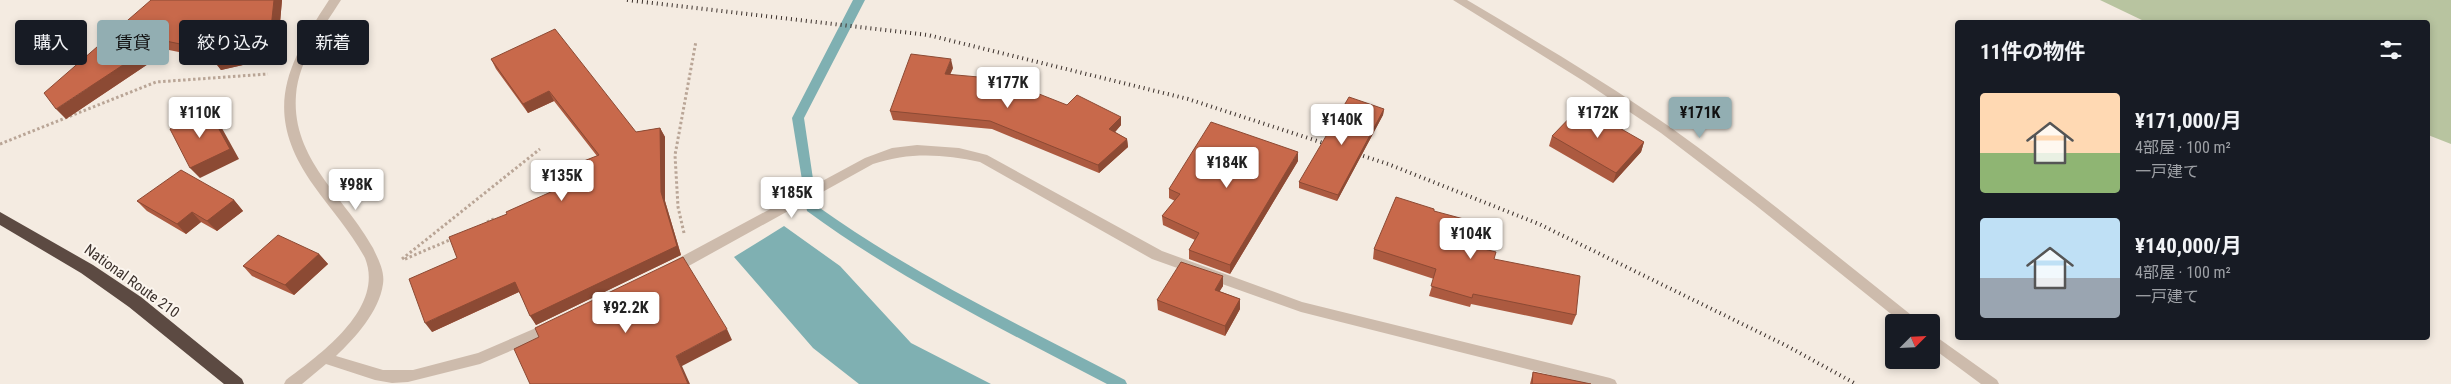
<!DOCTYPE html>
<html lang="ja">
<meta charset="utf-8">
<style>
body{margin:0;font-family:"Roboto Condensed","Noto Sans JP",sans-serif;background:#242831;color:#f1f3f6;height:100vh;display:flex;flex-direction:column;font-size:19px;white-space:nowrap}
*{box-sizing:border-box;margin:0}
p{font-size:16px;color:#9ea1a6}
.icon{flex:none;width:28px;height:28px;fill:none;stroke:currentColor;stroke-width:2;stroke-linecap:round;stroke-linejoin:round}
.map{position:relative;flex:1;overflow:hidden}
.side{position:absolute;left:1955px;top:20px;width:475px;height:320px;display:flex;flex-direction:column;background:#171b24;border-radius:5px;box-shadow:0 2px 8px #0003}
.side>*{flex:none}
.hud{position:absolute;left:15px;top:20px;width:475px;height:45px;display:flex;gap:10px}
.needle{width:32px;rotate:66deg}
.controls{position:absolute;left:1885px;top:314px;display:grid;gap:10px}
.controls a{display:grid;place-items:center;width:55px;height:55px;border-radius:5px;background:#171b24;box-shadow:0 2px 8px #0003;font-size:25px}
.price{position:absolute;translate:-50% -42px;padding:0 11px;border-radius:5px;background:#fff;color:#222;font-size:16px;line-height:32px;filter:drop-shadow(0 1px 2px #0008)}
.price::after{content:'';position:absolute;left:50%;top:30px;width:15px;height:11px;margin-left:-8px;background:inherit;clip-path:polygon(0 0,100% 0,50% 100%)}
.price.selected{background:#92aeb2;color:#111}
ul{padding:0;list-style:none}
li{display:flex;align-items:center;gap:15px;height:125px;padding:0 25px}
li span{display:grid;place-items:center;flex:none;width:140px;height:100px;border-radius:5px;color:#555}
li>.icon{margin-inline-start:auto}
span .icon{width:60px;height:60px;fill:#fffc;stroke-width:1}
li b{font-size:21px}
h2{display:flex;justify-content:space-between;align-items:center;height:60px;padding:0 25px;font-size:21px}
.tag{padding:0 18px;border-radius:5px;background:#171b24;box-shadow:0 2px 8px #0003;font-size:18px;line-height:45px}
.tag.selected{background:#92aeb2;color:#111}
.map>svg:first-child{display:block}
.green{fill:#b8c4a0}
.water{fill:#7fb0b2}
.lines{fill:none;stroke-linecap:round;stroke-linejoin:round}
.stream{fill:#7fb0b2;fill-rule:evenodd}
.path{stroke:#b9a596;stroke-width:3;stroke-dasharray:2.5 2.5;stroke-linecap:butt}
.minor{fill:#cdbbac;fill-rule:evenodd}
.highway{fill:#5c4a42;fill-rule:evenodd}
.rail{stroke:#3b302b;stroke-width:4;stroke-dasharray:1 4;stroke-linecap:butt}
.wall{fill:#ac5a40}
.shaded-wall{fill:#8c4a34}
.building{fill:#c8694b;stroke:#8c4a34}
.labels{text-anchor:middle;stroke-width:4;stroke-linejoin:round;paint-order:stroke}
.street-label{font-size:15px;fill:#3b302b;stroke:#fbf5ee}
</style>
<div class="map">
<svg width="2451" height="384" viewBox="0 0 2451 384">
<rect width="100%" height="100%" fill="#f4ebe1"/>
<!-- green -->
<path class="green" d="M2100,0h351v144l-23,-9v-113h-282z"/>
<!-- water -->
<path class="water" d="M784,226l56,40 71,77 80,41h-132l-46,-36 -79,-91z"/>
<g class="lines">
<!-- stream -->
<path class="stream" d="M853,0h12l-61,118 13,88c96,69 203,119 308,174l2,4h-20c-103,-54 -206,-104 -300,-173l-15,-93z"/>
<!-- path -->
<path class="path" d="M0,144l156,-62 112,-8
M487,222l9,-4
M684,233l-6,-26 -3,-52 21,-114
M402,259l138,-110
M405,259l47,-20"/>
<!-- minor -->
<path class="minor" d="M329,0h12c-19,30 -42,59 -45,95 -5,64 49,102 77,153 5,11 12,23 10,36 -4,28 -28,54 -47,72l47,14h30l65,-17 74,-32 5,2 2,4 -2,4 -77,33 -72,18 -16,1 -17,-3 -49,-16 -24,20h-18l2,-4c35,-26 99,-72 79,-122 -14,-26 -34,-48 -51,-72 -52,-73 -29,-119 15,-186z
M1453,0h14c69,41 137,81 203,127 84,60 164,127 245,191l2,4h-16l-147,-118 -93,-71 -76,-51z
M917,145l42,3 28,7 175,96 140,51 308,76 5,2 2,4h-31l-285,-72 -149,-53 -172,-97c-37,-8 -71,-10 -107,2l-197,109h-10l-2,-4 2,-4 199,-107 27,-10z
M1931,333l66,47 2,4h-18l-50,-37z"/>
<!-- highway -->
<path class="highway" d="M0,212l93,53 48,32 101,82 2,5h-20l-95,-77 -48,-34 -81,-48z"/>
<!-- rail -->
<path class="rail" d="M627,0l301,35 260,64 200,65 151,60 248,122 69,38"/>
</g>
<!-- wall -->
<path class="wall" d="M151,0h131l-5,57 -56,13 -8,-11 -44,-9 -103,69z
M491,59l145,73 24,-4 5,9v64l16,54 -145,70 -17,-33 -87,40 25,-74 50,-44 46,-23 44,-35 -43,-55 -26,12 -32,-44z
M953,68l-3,6 117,31 54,20 -6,7 12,7 1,8 -29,26 -107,-44 -99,-9 -3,-9z
M1384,109l-1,6 -46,86 -38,-13v-6z
M1552,136l92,6 -3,10 -28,31 -64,-37z
M1298,161l-68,113 -41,-15v-9l6,-10 -32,-15 -1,-9 13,-15 -6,-3v-9z
M234,200l9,11 -26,20 -16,-9 -15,12 -39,-23 -10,-10z
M1434,211l50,24 -4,13 14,11 82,56 -4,10 -101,-21 -1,3 -41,-11 5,-17 -61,-20 1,-10z
M319,254l9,10 -34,31 -42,-19 -9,-10z
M1223,276v10l-4,5 21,8v10l-15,27 -67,-26 -1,-10z
M1533,372l58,12h-61z"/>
<!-- shaded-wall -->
<path class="shaded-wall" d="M274,0h8l-5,57 -56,13 -8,-10z
M161,40l8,10 -103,69 -10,-10z
M951,59l2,9 -6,14 -2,-8z
M549,91l5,10 -26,12 -5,-9z
M1384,109l-1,6 -46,86 1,-6z
M209,111l9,10 21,38 -39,19 -10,-10z
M1121,117v8l-11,13 -1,-9z
M660,128l5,9v64l16,54 -145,70 -6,-9z
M1127,139l1,8 -29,26 -1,-8z
M1644,142l-3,10 -28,31 3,-10z
M1298,152v9l-68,113v-9z
M234,200l9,11 -26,20 -10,-10z
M192,212l9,10 -15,12 -9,-10z
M319,254l9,10 -34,31 -9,-10z
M1223,276v10l-8,13v-9z
M515,282l6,9 -89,41 -7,-9z
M1240,299v10l-15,27v-10z
M727,329l5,11 -50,26 8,18h-2l-12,-28z"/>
<!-- building -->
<path class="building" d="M151,0h123l-5,47 -56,13 1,-9 -53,-11 -105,69 -12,-16z
M555,29l81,103 24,-4 1,64 16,54 -147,70 -15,-34 -90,41 -16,-44 48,-21 -8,-21 58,-23 -1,-2 47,-21 -7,-15 53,-21 -50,-64 -26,13 -32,-45z
M911,54l40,5 -6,15 56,5 66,26 10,-10 44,22 -12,12 18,10 -29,26 -108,-44 -100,-10z
M1349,97l35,12 -46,86 -39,-13z
M1581,106l63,36 -28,31 -64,-37z
M209,111l21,38 -40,19 -20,-39z
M1211,122l87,30 -68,113 -41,-15 10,-17 -37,-17 18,-22 -11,-5z
M181,170l53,30 -27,21 -15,-9 -15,12 -40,-23z
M1396,197l38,12v2l52,14 -6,23 16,4 -2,7 86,17 -4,39 -103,-21 -1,4 -41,-12 5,-17 -62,-20z
M278,235l41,19 -34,31 -42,-19z
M683,257l44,72 -51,27 12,28h-158l-16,-35 25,-12 -4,-9z
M1181,262l42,14 -8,14 25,9 -15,27 -68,-26z
M1533,372l58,12h-59z"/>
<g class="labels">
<!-- street labels -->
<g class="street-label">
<text transform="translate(132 281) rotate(36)" y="5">National Route 210</text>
</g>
</g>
</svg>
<div class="controls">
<a><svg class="needle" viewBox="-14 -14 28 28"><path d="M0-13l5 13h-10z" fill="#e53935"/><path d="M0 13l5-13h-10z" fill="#9ea1a6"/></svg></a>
</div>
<b class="price" style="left:1008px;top:109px">¥177K</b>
<b class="price" style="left:200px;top:139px">¥110K</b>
<b class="price" style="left:1598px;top:139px">¥172K</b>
<b class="price selected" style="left:1700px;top:139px">¥171K</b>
<b class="price" style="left:1342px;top:146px">¥140K</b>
<b class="price" style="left:1227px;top:189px">¥184K</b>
<b class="price" style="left:562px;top:202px">¥135K</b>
<b class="price" style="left:356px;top:211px">¥98K</b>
<b class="price" style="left:792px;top:219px">¥185K</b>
<b class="price" style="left:1471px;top:260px">¥104K</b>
<b class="price" style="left:626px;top:334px">¥92.2K</b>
<div class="hud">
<a class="tag">購入</a>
<a class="tag selected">賃貸</a>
<a class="tag">絞り込み</a>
<a class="tag">新着</a>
</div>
<section class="side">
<h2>11件の物件<svg class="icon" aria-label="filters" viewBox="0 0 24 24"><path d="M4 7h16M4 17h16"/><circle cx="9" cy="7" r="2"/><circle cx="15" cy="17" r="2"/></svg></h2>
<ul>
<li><span style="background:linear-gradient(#ffd9b3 60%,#8fb573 0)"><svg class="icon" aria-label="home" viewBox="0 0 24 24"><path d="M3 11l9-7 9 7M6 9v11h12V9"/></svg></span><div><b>¥171,000/月</b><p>4部屋 · 100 m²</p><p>一戸建て</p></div></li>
<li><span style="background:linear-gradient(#bfe0f5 60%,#9aa5b1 0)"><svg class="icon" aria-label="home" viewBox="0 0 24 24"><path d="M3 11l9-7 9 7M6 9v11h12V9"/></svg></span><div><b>¥140,000/月</b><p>4部屋 · 100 m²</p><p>一戸建て</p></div></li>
</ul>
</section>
</div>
